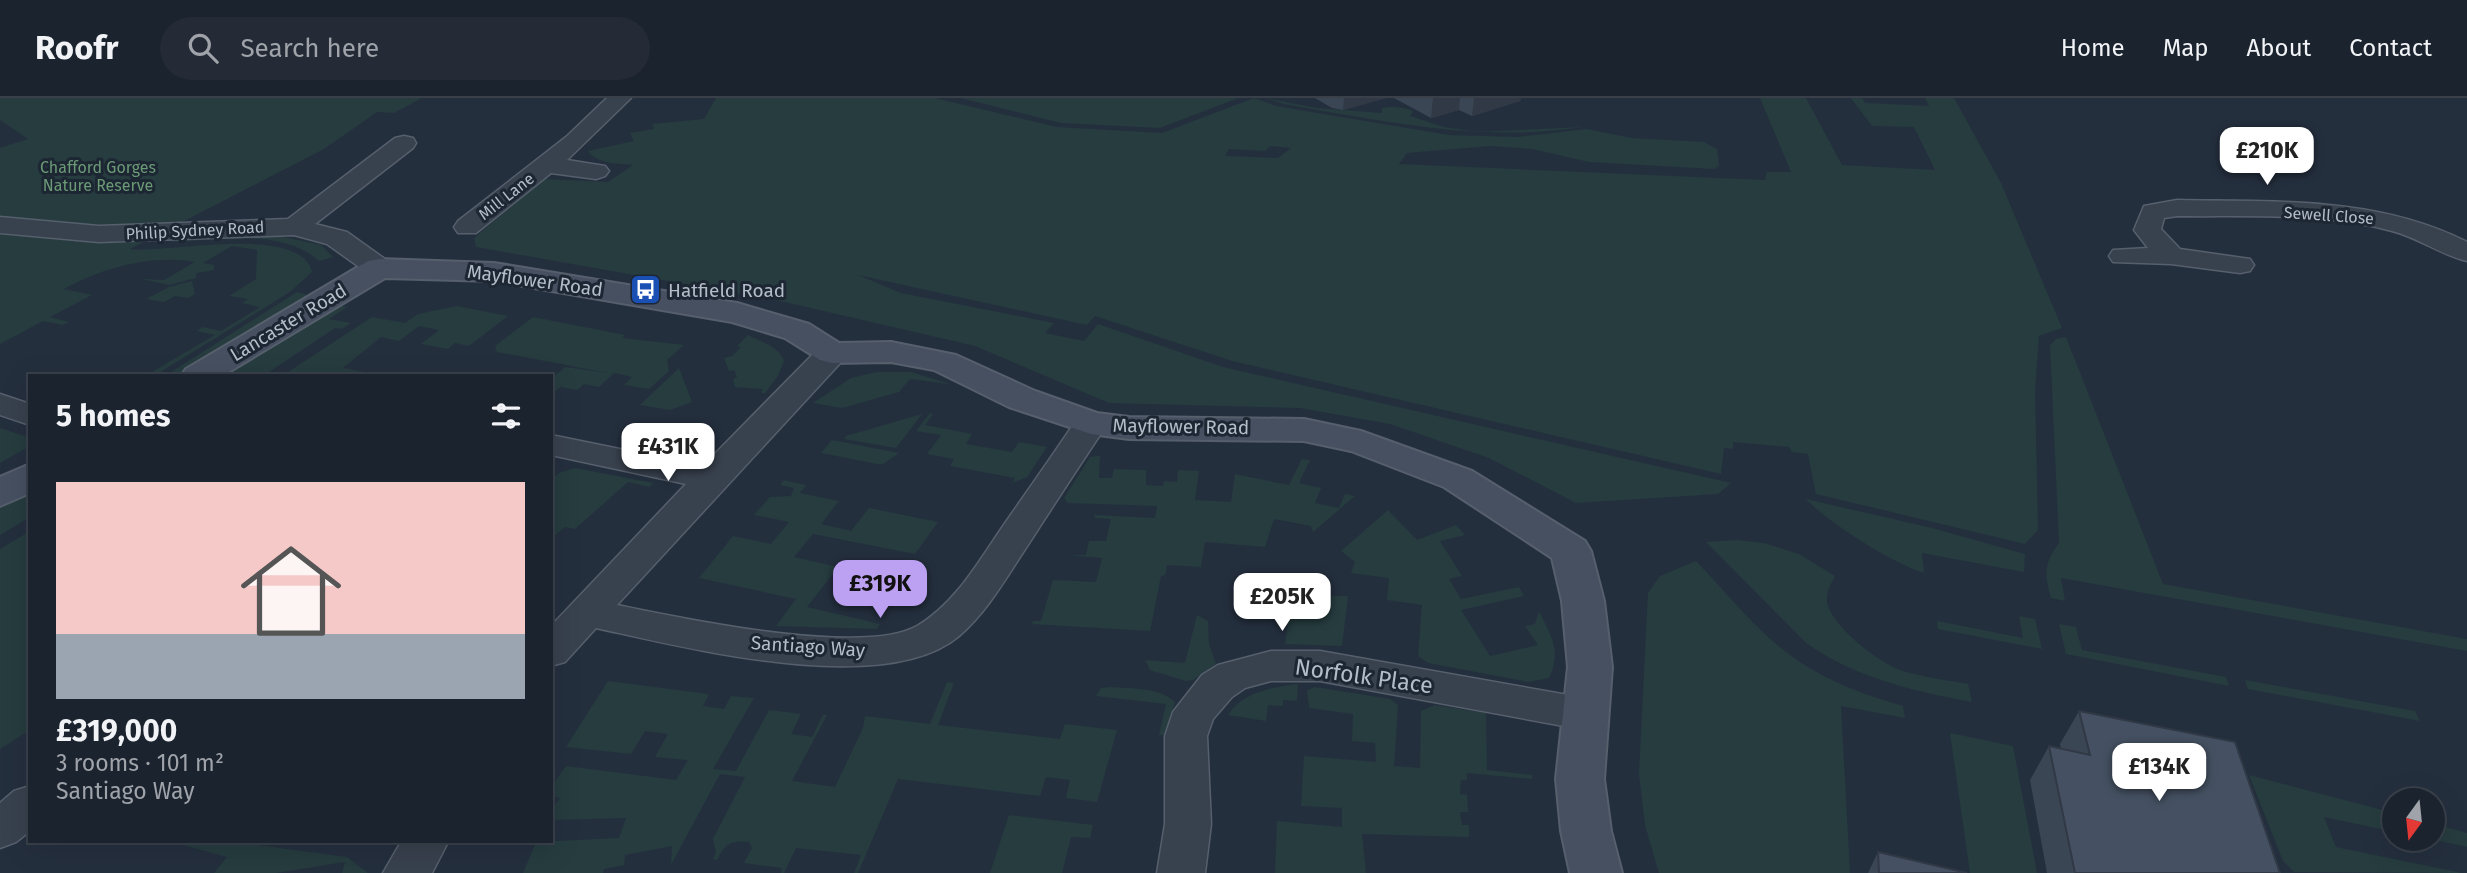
<!DOCTYPE html>
<meta charset="utf-8">
<style>
body{margin:0;font-family:"Fira Sans",sans-serif;background:#242b36;color:#f1f3f6;height:100vh;display:flex;flex-direction:column;font-size:26px;white-space:nowrap}
*{box-sizing:border-box;margin:0}
p{font-size:23px;color:#a0a4aa}
.icon{flex:none;width:38px;height:38px;fill:none;stroke:currentColor;stroke-width:2;stroke-linecap:round;stroke-linejoin:round}
.map{position:relative;flex:1;overflow:hidden}
.drawer{position:absolute;left:28px;top:276px;width:525px;height:469px;display:flex;flex-direction:column;background:#1b232e;border-radius:0px;box-shadow:0 7px 28px #0002,0 0 0 2px #39404a}
.drawer>*{flex:none}
.needle{width:46px;rotate:195deg}
.fabs{position:absolute;left:2382px;top:690px;display:grid;gap:14px}
.fabs a{display:grid;place-items:center;width:63px;height:63px;border-radius:50%;background:#1b232e;box-shadow:0 7px 28px #0002,0 0 0 2px #39404a;font-size:35px}
.price{position:absolute;translate:-50% -60px;padding:0 16px;border-radius:14px;background:#fff;color:#222;font-size:23px;line-height:46px;filter:drop-shadow(0 2px 4px #0008)}
.price::after{content:'';position:absolute;left:50%;top:42px;width:21px;height:16px;margin-left:-10px;background:inherit;clip-path:polygon(0 0,100% 0,50% 100%)}
.price.selected{background:#bca0f2;color:#111}
ul{padding:0;list-style:none}
li{display:grid;align-content:center;gap:14px;height:371px;padding:0 28px}
li span{display:grid;place-items:center;height:217px;border-radius:0px;color:#555}
li>.icon{margin-inline-start:auto}
span .icon{width:126px;height:126px;fill:#fffc;stroke-width:1}
li b{font-size:30px}
h2{display:flex;justify-content:space-between;align-items:center;height:84px;padding:0 28px;font-size:30px}
header{display:flex;align-items:center;gap:42px;box-sizing:border-box;height:98px;padding:0 35px;background:#1b232e;border-bottom:2px solid #39404a}
header strong{font-size:33px}
nav{display:flex;gap:38px;margin-inline-start:auto;font-size:24px}
.search{width:490px;height:63px;background:#242b36;display:flex;align-items:center;gap:18px;box-sizing:border-box;padding:0 24px;border-radius:38px;color:#a0a4aa;font-size:26px}
.map>svg:first-child{display:block}
.green{fill:#263c3f;fill-rule:evenodd}
.lines{fill:none;stroke-linecap:round;stroke-linejoin:round}
.street-casing{stroke:#565f6c;stroke-width:3}
.secondary-casing{stroke:#565f6c;stroke-width:4}
.street{fill:#38414e;fill-rule:evenodd}
.secondary{fill:#465061;fill-rule:evenodd}
.wall{fill:#3b4654}
.shaded-wall{fill:#303945}
.building{fill:#455162;stroke:#303945;stroke-width:2}
.labels{text-anchor:middle;stroke-width:6;stroke-linejoin:round;paint-order:stroke}
.far-park-label{font-size:16px;fill:#6b9a76;stroke:#1d2633}
.far-street-label{font-size:16px;fill:#b4bcc9;stroke:#1d2633}
.street-label{font-size:19px;fill:#b4bcc9;stroke:#1d2633}
.poi-label{font-size:19px;fill:#b4bcc9;stroke:#1d2633;text-anchor:start}
.near-street-label{font-size:23px;fill:#b4bcc9;stroke:#1d2633}
</style>
<header>
<strong>Roofr</strong>
<div class="search"><svg class="icon" aria-label="search" viewBox="0 0 24 24"><circle cx="10" cy="10" r="6"/><path d="M15 15l6 6"/></svg>Search here</div>
<nav><a>Home</a><a>Map</a><a>About</a><a>Contact</a></nav>
</header>
<div class="map">
<svg width="2467" height="775" viewBox="0 0 2467 775">
<rect width="100%" height="100%" fill="#242f3e"/>
<!-- green -->
<path class="green" d="M0,0h422l-28,15 -17,-1 -53,37 -194,100c36,5 171,-26 182,23l-22,20 -136,84h-9l70,-41 -18,-4 5,-4 19,4 39,-24 -18,-4 6,-4 -19,-3 27,-17 1,-29 -25,-4 -29,17 11,2v5l-18,3v5l-27,7 -28,-6 23,1 31,-18c-43,-8 -93,6 -131,27l28,6 -42,22 19,5 -6,3 -20,-4 -43,23v-196l28,-9 -28,-19z
M716,0h219l122,29 105,6 92,-35 22,8 173,29 68,2 70,-8 44,9 73,4 13,7 2,17 -5,3 -125,-7 -57,-13 -41,-3 -84,7 -8,11 366,16 2,-8h24l-31,-74h46l36,67 93,5 -21,-43 -42,-1 -21,-28h11l3,5 64,3 -4,-8h29l47,85 61,145 -23,8 -4,55 3,139 -13,14 -209,-50 -8,-40 -16,-2 -3,-5 -56,-5v7l-9,-1 -3,26 -489,-113 -137,-45 -8,9 -229,-50 43,18 153,30 -9,10 39,8 14,-17 125,43 508,116 -13,11 -142,9 -87,-45 -99,-34 -90,-16 -191,-5 -134,-57 -199,-46 -300,-53 -2,-9 70,-59 64,3 25,-17c-14,-2 -35,0 -45,-14l46,-10 -4,-8 24,-4 -2,-5 52,-5zM1270,48l21,2 -13,10 -53,-2 4,-7 36,2z
M961,0h277l-78,30 -99,-5z
M1265,0l51,10 66,5v-5c9,-2 23,-1 31,3l-3,5 34,11 34,5 104,-5c-101,16 -198,-6 -298,-23z
M270,136l51,11 12,12 -14,4c-37,-33 -101,-21 -147,-19l5,-6z
M192,183l3,13 -7,4 -13,-2 -11,6 -18,-3 23,-12z
M297,194l10,3 -126,81h-16z
M339,207l8,2 -18,12 22,4 -9,6 -7,-1 -72,48 -38,-1z
M457,208l51,10 -39,30 -14,-3 -7,6 -27,-5 18,-14 -20,-4 -20,15 -18,-4 -38,31 42,8h-103l90,-59 33,6 13,-9z
M533,219l92,18 -3,3 62,7 -17,15 2,11 -20,18 -25,-4 8,-8 -18,-4 -15,14 -15,-3 -7,6 -16,-3 -10,7v-15l14,-12 43,6 -111,-21 -2,-6z
M748,237c13,7 31,11 36,26l-6,15 -13,17h-4l2,-4 -28,-2 -2,-8 4,-2 -3,-7 -5,1 -5,-13 8,-2 9,-9 -4,-1z
M2066,239l97,247 304,55v12l-406,-73 4,23 -14,-3c-7,-24 -7,-35 8,-55l-9,-198 6,-6z
M679,270l13,34 -22,8 -30,-5z
M877,274h34l39,12 -40,-5 -11,13 -57,16 -29,-5 38,-25z
M930,315l3,1 -8,11 47,9 -6,10 46,8 7,-10 28,5 -20,30 -15,6 3,-5 -65,-12 4,-7 -27,-5 14,-19 -25,-4z
M922,316l-26,34 -52,-9 2,-3z
M0,330l30,10v8l-30,17z
M832,342l67,13 -16,11h-6l-56,-11z
M1100,358l-1,22h13l2,-9 32,1v15l17,1 1,-5 13,1 1,-12 21,1 -4,29 36,2 4,-28 54,11 13,-26 8,1 -11,23 22,5 -6,15 24,5 6,-14 10,2 -42,36 -2,-6 -37,-7 -9,28 -60,-5 -4,25 -34,-2 -2,10 -4,1 -11,55 -118,-7 1,-3h8l12,-41 43,2 6,-24 -35,-3h19l3,-14h17l5,-22 -16,-1 -1,-3 61,3 2,-12 -89,-3 -4,-5 26,-41z
M575,370l78,15 -4,4 -21,-5 -53,47 -10,-2 -14,12v-58l8,-8z
M784,382l22,5 -6,8 39,8 -18,23 30,7 18,-23 69,14 -23,32 -102,-20 -19,23 44,10 -31,40 73,17 -3,5 -101,-3 20,-27 -97,-21 34,-42 38,8 18,-22 -35,-7 16,-18 21,-1 3,-8 -14,-3z
M30,392v27l-30,18v-28z
M1806,401l126,29 93,26 -1,18 -102,-19 2,20c-30,-9 -97,-51 -118,-74z
M1388,412l29,30 39,-15 9,10 -25,6 22,35 -13,3 12,20 58,-12 5,9 -63,14 29,46 48,-11 -13,-19 10,-2 4,-13c12,26 23,39 10,67l-21,4 -100,-19 -10,-7 4,-51 -35,-5 2,-22 -38,-5 4,-11 -14,-11z
M30,433v199l-30,19v-200z
M1737,442l27,3 35,11 36,22c-5,9 -11,20 -7,30 8,23 50,56 72,64 22,7 46,10 68,14l4,18c-59,-11 -116,-24 -166,-59l-100,-101z
M1696,463c33,34 64,75 104,101 31,21 68,34 103,44l2,12 -64,-12 9,167h-191l-14,-48 -6,-51 9,-181 12,-17z
M1292,497l56,1 -6,50 -57,-2z
M1197,517l11,6 1,23 7,20 -23,16 -7,1 -36,-11 -5,-10 40,3z
M2019,518l16,3 7,30 -104,-20 -1,-8 86,17z
M2059,526l17,3 6,23 144,27 3,9 -163,-32z
M2245,582l170,31 5,10 -172,-32z
M608,583l101,13 -6,12 21,3 7,-13 23,2 -41,71 23,2 33,-61 32,4 -10,20 21,3 11,-22h4l-35,66 43,6 28,-59 2,-12 65,8 17,-42 7,1 -16,42 122,14 5,-15 52,6 -20,72 -31,-4 4,-18 -24,-3 -6,19 -142,-17 -40,94h-4l7,-18 -65,-7 -12,25h-3l1,-5 -38,-5 8,-15 -3,-6c-19,-2 -24,2 -32,18l-4,-1 3,-6 -3,-14 32,-62 -25,-3 -49,91 1,-19 -47,9 -1,10 -20,4 -1,4h-80l13,-31 83,-4 7,-20 -75,2v-10l9,-12 -9,-2v-9l15,-21 110,14 12,-20 -33,-3 13,-23 -23,-3 -14,23 -65,-7z
M1298,586l-1,17 -14,-1v6l-15,-1 -2,16 -38,-6c14,-23 45,-28 70,-31z
M1110,589c21,2 50,0 65,15l-11,33h-5l7,-31 -70,-8 5,-8z
M1315,589l75,12 8,6 -4,61 26,2 1,-57 14,-6 51,8 1,57 45,5v4l-65,-6v7h-6l-1,14 7,1 1,17h-8l2,13h7v12l-107,-3 4,39h-91l2,-52 65,6v-19l-41,-2 3,-50 72,6 -1,-19 -23,-2 1,-27 -44,-6 -2,-18z
M1950,635l63,13 24,127h-67z
M2249,677l145,38v19l-70,-15 12,30 126,26 -168,-1 -11,-11z
M1009,717l84,10 -3,13 -19,-1 -9,36h-72z
M2433,725l34,10v14l-41,-9h6z
M182,744h78l-2,3 89,12 21,16h-26l3,-11 -69,11h-62l13,-16 -48,-13z"/>
<g class="lines">
<defs>
<path id="street" d="M607,0h24l-64,62 38,6 4,5 -4,5 -9,3 -45,-6 -75,60h-18l-4,-6 4,-6 108,-84z
M404,38l9,2 3,5 -3,5 -98,76 32,8 42,30 4,6 -4,6 -10,2 -10,-2 -42,-30 -33,-9 -195,7 -99,-9v-16l99,9 189,-7 107,-81z
M2177,102c98,2 200,-4 290,42v19c-26,-6 -48,-23 -75,-30 -69,-19 -144,-14 -215,-15l-13,2 -3,11 19,20 70,10 4,6 -4,6 -10,2 -69,-9 -58,-2 -4,-6 4,-6 35,-2 -14,-18 10,-24z
M832,246l11,2 4,7 -4,7 -226,245c64,13 245,52 300,21 38,-22 62,-65 86,-100 26,-37 51,-73 76,-110l12,-3 12,3 5,7c-28,42 -55,83 -82,125 -20,30 -39,64 -67,88 -75,63 -275,11 -363,-8l-31,34 -14,4v-40l135,-142 -135,-29v-20l152,31 118,-120z
M0,296l30,10v21l-30,-10z
M1271,553h49l265,47 15,5 6,11 -6,11 -15,5 -265,-49h-49l-26,7 -13,9 -19,22 -6,17 4,88 -6,49h-48l8,-49v-88l8,-24 29,-37 16,-10z
M30,688v45l-14,11 -16,6v-45l14,-12z
M401,744h47l-16,31h-49z"/>
<path id="secondary" d="M379,161l115,4 243,40 72,21 30,19 52,-1 65,13 79,36 62,22 32,4 175,2 57,12 111,40 113,70 6,10 13,50 8,66 -8,112 7,52 11,42h-52l-9,-42 -5,-52 12,-112 -6,-66 -10,-43 -108,-71 -93,-36 -47,-10 -175,-2 -38,-5 -82,-27 -75,-37 -43,-8 -59,1 -12,-3 -35,-22 -53,-16 -238,-41 -109,-3 -163,98h-41l5,-7 182,-108z
M30,366v29l-30,13v-29z"/>
</defs>
<!-- street casing -->
<use href="#street" class="street-casing"/>
<!-- secondary casing -->
<use href="#secondary" class="secondary-casing"/>
<!-- street -->
<use href="#street" class="street"/>
<!-- secondary -->
<use href="#secondary" class="secondary"/>
</g>
<!-- wall -->
<path class="wall" d="M1315,0h71l-43,12 -11,-2z
M1394,0h127l-1,3 -48,15 -13,-6 -28,8z
M2079,613l201,162h-233l-17,-93 19,-34 12,3 -1,-5z
M1878,754l89,21h-99z"/>
<!-- shaded-wall -->
<path class="shaded-wall" d="M1344,0h42l-43,12z
M1433,0h27l-1,12 -28,8z
M1474,0h47l-1,3 -48,15z"/>
<!-- building -->
<path class="building" d="M2079,613l156,31 45,131h-205l-26,-127 41,9z
M1878,754l89,21h-88z"/>
<!-- icons -->
<defs>
<symbol id="bus-square" viewBox="-11 -11 22 22"><rect x="-9" y="-9" width="18" height="18" rx="4" fill="#1a4fb4" stroke="#1d2633"/><path d="M-5-6H5V4H4V6H2V4H-2V6H-4V4H-5ZM-3.5-4V0h7V-4ZM-3.5 1.2v1.5H-2V1.2ZM2 1.2v1.5H3.5V1.2Z" fill="#fff"/></symbol>
</defs>
<g fill-rule="evenodd">
<use href="#bus-square" x="628" y="174" width="35" height="35"/>
</g>
<g class="labels">
<!-- far-park labels -->
<g class="far-park-label">
<text x="98" y="75">Chafford Gorges<tspan x="98" dy="18">Nature Reserve</tspan></text>
</g>
<!-- far-street labels -->
<g class="far-street-label">
<text transform="translate(506 98) rotate(-38)" y="6">Mill Lane</text>
<text transform="translate(2329 117) rotate(4)" y="6">Sewell Close</text>
<text transform="translate(195 132) rotate(-3)" y="6">Philip Sydney Road</text>
</g>
<!-- street labels -->
<g class="street-label">
<text transform="translate(535 182) rotate(8)" y="7">Mayflower Road</text>
<text transform="translate(288 224) rotate(-31)" y="7">Lancaster Road</text>
<text transform="translate(1181 328) rotate(1)" y="7">Mayflower Road</text>
<text transform="translate(808 548) rotate(4)" y="7">Santiago Way</text>
</g>
<!-- poi labels -->
<g class="poi-label">
<text x="668" y="199">Hatfield Road</text>
</g>
<!-- near-street labels -->
<g class="near-street-label">
<text transform="translate(1364 578) rotate(8)" y="8">Norfolk Place</text>
</g>
</g>
</svg>
<div class="fabs">
<a><svg class="needle" viewBox="-14 -14 28 28"><path d="M0-13l5 13h-10z" fill="#e53935"/><path d="M0 13l5-13h-10z" fill="#a0a4aa"/></svg></a>
</div>
<b class="price" style="left:2267px;top:89px">£210K</b>
<b class="price" style="left:668px;top:385px">£431K</b>
<b class="price selected" style="left:880px;top:522px">£319K</b>
<b class="price" style="left:1282px;top:535px">£205K</b>
<b class="price" style="left:2159px;top:705px">£134K</b>
<section class="drawer">
<h2>5 homes<svg class="icon" aria-label="filters" viewBox="0 0 24 24"><path d="M4 7h16M4 17h16"/><circle cx="9" cy="7" r="2"/><circle cx="15" cy="17" r="2"/></svg></h2>
<ul>
<li><span style="background:linear-gradient(#f6c9c9 70%,#9aa5b1 0)"><svg class="icon" aria-label="home" viewBox="0 0 24 24"><path d="M3 11l9-7 9 7M6 9v11h12V9"/></svg></span><div><b>£319,000</b><p>3 rooms · 101 m²</p><p>Santiago Way</p></div></li>
</ul>
</section>
</div>
